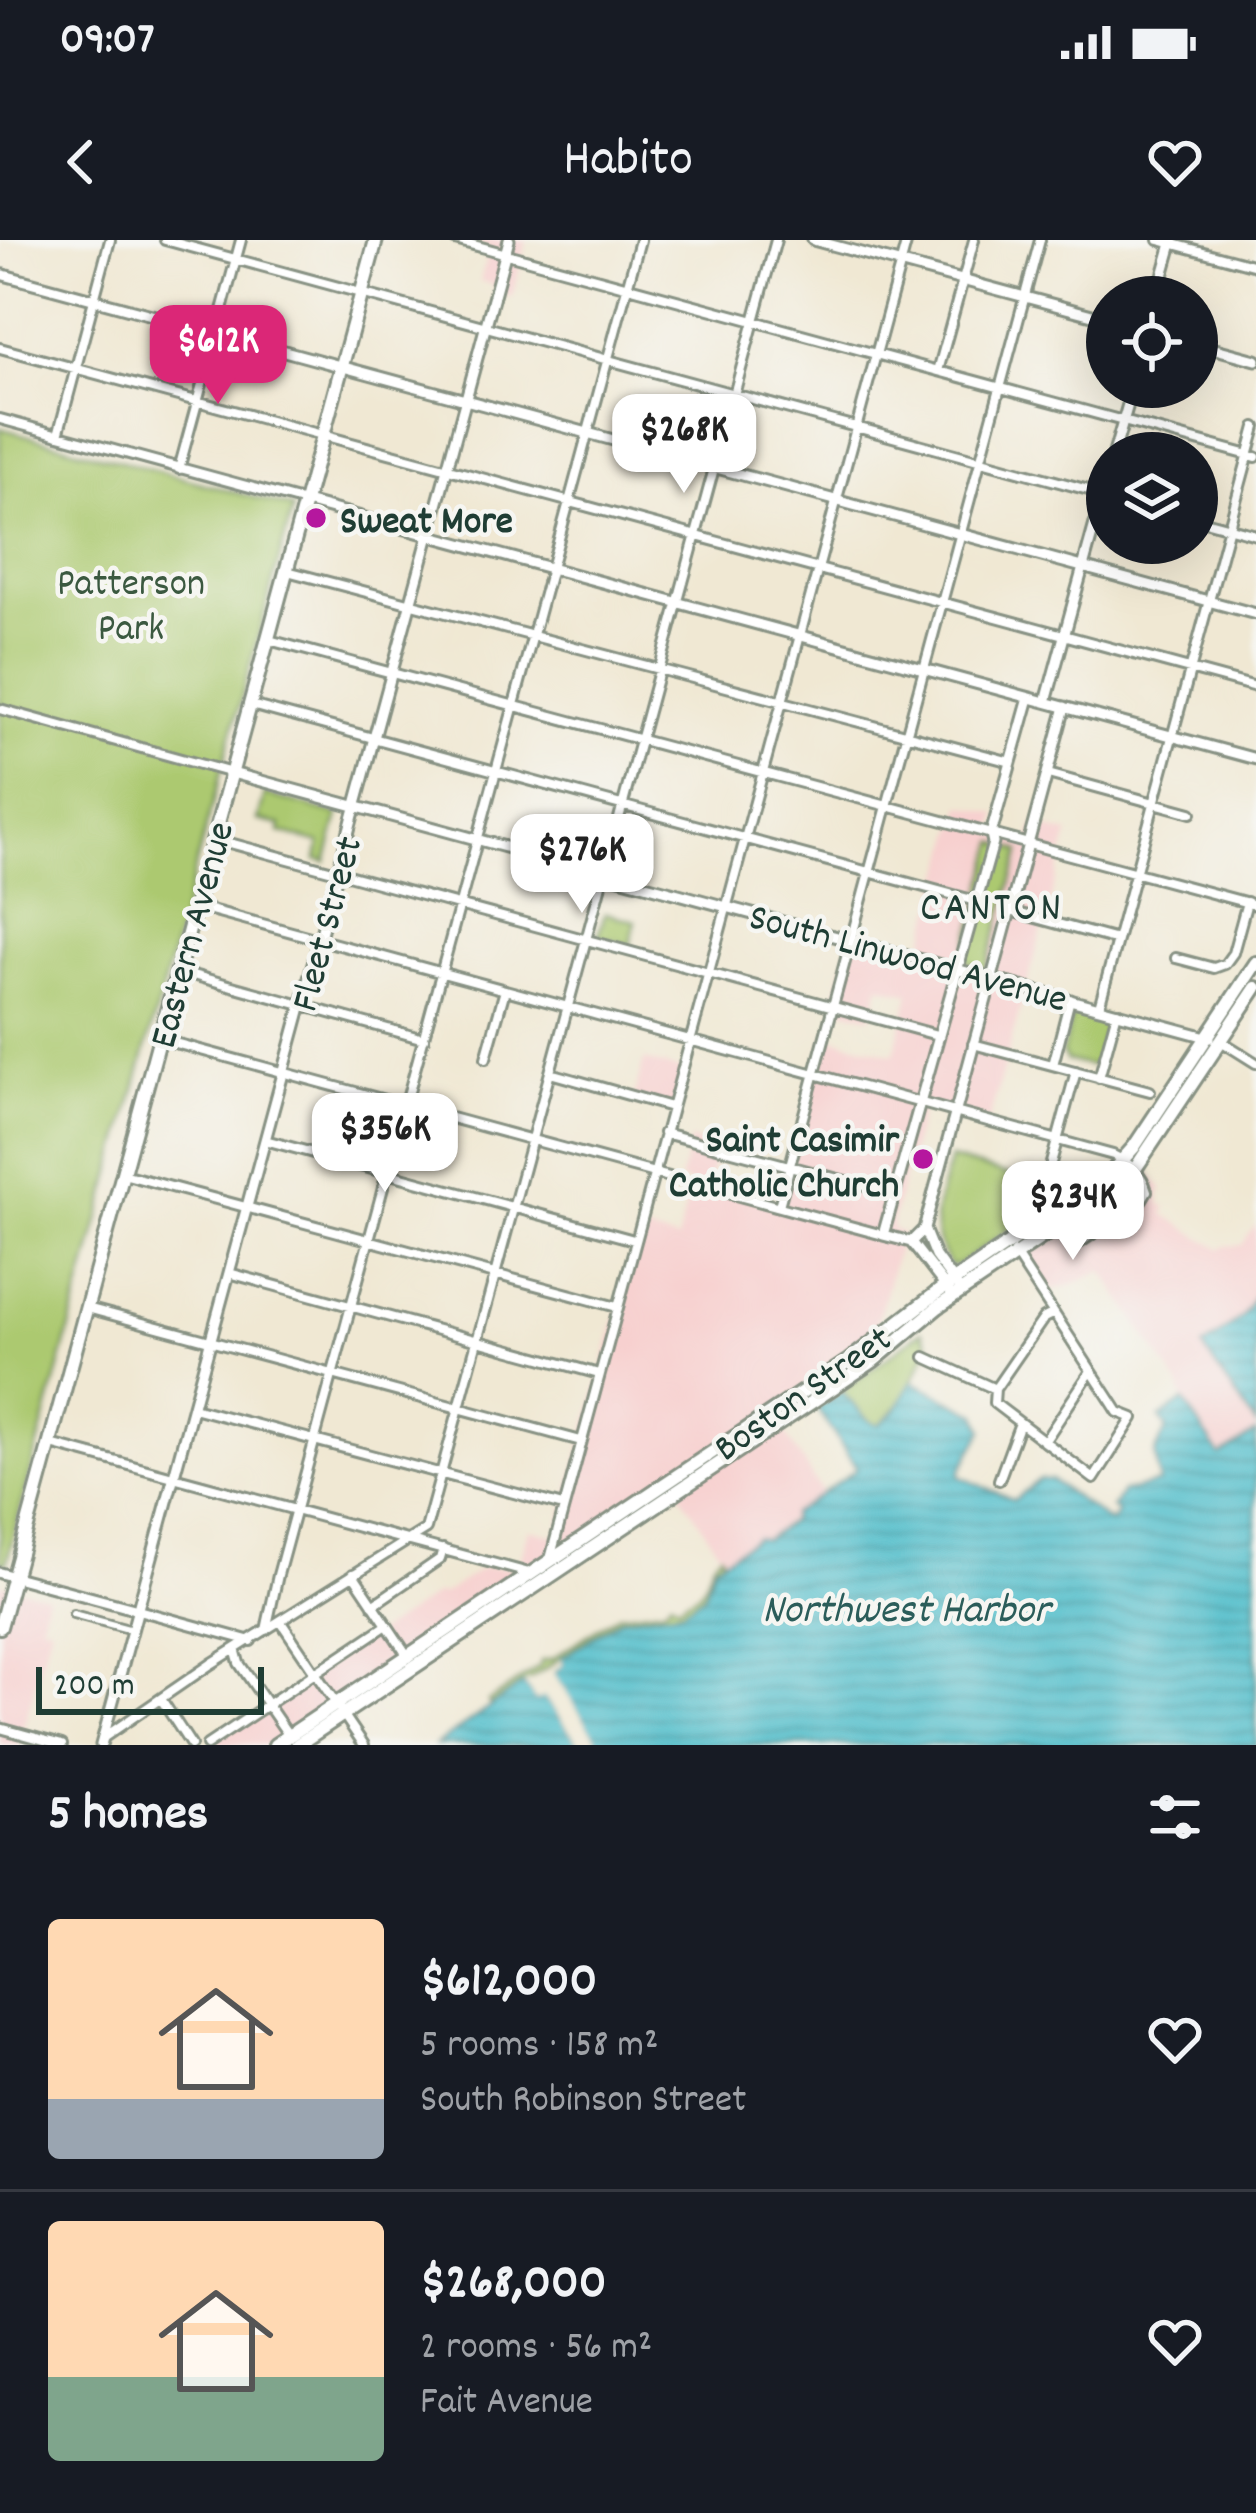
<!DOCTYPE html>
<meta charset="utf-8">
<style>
body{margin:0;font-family:Dekko,sans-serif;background:#20242c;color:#f1f3f6;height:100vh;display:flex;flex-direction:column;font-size:45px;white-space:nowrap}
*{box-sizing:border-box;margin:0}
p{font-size:39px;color:#9ea1a6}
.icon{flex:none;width:66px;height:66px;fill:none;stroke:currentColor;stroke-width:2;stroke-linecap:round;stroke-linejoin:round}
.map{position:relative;height:1505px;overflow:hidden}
.panel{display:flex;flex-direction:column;background:#171b24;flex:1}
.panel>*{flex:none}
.fabs{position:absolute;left:1086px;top:36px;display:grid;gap:24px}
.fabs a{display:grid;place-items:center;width:132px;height:132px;border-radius:50%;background:#171b24;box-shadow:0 12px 48px #0002;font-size:60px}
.scale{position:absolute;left:36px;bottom:30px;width:228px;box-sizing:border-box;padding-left:12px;border:6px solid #1f3d34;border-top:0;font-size:33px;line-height:42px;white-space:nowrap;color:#1f3d34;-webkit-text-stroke:9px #f6f6f2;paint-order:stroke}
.price{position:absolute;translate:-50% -102px;padding:0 27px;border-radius:24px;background:#fff;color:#222;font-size:39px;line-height:78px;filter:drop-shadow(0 3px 6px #0008)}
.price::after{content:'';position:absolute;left:50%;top:72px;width:36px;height:27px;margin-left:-18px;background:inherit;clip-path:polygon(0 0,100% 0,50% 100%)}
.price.current{background:#db2777;color:#fff}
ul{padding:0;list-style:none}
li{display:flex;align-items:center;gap:36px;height:300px;padding:0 48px}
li+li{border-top:3px solid #363941}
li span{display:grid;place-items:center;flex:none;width:336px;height:240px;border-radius:12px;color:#555}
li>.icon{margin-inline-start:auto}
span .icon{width:144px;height:144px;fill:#fffc;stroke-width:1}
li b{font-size:51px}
h2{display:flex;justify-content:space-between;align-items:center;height:144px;padding:0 48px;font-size:51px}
.status{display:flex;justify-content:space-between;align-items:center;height:84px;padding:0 60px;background:#171b24;direction:ltr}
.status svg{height:33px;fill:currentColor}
header{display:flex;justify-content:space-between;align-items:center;height:156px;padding:0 48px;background:#171b24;font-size:54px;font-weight:600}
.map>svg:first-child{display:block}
.built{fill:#f7d0cf}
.green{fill:#acc970;stroke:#668352;stroke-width:3}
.water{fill:url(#water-rules);stroke:#387d7f;stroke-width:3}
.pier{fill:#f0e8d3}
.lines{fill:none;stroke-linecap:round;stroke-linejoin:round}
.pedestrian-casing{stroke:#889284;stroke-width:12}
.minor-casing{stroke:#889284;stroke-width:14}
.tertiary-casing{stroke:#889284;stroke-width:15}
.primary-casing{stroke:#889284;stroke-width:18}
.pedestrian{stroke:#fff;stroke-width:6}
.minor{stroke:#fff;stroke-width:8}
.tertiary{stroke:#fff;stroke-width:9}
.primary{stroke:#fff;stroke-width:12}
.poi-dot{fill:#b5179e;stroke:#f6f6f2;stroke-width:4.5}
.labels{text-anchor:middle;stroke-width:9;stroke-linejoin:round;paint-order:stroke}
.poi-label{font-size:39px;font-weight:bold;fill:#1f3d34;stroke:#f6f6f2;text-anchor:start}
.park-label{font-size:39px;fill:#3b5940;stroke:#f6f6f2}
.street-label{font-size:39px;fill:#1f3d34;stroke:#f6f6f2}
.neighbourhood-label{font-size:42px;letter-spacing:3px;fill:#1f3d34;stroke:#f6f6f2}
.water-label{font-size:42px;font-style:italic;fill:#2b5d5a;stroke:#f6f6f2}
</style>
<div class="status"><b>09:07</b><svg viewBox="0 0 49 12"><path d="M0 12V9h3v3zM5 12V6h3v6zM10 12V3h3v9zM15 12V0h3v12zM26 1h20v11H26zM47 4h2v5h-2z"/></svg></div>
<header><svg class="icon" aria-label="back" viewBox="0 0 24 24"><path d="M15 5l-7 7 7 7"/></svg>Habito<svg class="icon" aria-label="heart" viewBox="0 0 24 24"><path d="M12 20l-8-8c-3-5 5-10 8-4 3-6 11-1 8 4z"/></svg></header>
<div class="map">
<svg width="1256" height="1505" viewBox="0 0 1256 1505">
<defs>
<pattern id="water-rules" width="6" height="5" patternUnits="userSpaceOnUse" patternTransform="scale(3)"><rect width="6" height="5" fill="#50bdca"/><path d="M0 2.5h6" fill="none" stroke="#429ba5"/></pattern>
</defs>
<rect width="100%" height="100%" fill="#f6f6f2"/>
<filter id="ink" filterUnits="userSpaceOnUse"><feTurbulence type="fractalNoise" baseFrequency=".00833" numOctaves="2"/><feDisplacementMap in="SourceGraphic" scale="24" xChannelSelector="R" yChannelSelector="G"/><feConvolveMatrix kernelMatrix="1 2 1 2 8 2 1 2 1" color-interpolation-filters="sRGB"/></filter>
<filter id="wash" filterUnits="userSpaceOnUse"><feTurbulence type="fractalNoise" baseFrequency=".004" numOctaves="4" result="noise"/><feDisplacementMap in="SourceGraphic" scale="48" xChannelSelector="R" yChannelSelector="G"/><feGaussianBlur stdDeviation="2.7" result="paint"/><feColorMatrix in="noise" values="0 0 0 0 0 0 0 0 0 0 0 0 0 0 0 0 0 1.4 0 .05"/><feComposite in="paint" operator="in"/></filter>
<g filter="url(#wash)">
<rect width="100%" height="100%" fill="#f0e8d3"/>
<!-- built -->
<path class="built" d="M470,0h57l-15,57 -17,-4 1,-7 -16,-5 9,-32z
M962,565l36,9 -5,19 36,10 5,-18 35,9 -80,287 -65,-18 -32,120 1,6 9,4 -33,118 -93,67 46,75 -58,47 -8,-2 -33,20 -48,-73 -391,260h-75l229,-152 2,3 44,-29 34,1 11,-39 28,7 83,-306 37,10 15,-56 -12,-5 10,-39 27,7 -10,40 72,19 46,-170 69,18 16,-61 -30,-7 -9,31 -39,-10 19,-67 69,18z
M644,820l39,11 -8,37 -41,-11z
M1147,930l16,19 -3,3v11l7,5 -3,6 57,36 4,-4 17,-1 14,-21v70l-14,23 -39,31 53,77v8l-36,24 -36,-56 -5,-15 -76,-115 -34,15 -26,5 -21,-33 59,-34z
M0,1344l47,11 -6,28 10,3 -32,119h-19z"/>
<!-- green -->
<path class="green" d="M0,188l293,80 -287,1055 -6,-1z
M265,554l74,21 -13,47 -9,-2 3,-17 -40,-11 1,-7 -23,-5z
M996,602l25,9 -35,118 -23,-9z
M605,673l31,8 -6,24 -32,-9z
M1080,770l22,6 4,9 -10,37 -6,4 -23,-5 -5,-8 10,-37z
M950,919l115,32 -107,74 -8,1c-26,-40 -12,-65 0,-107z
M922,1091l7,13 -2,8 -25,50 -23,23 -11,-5 -27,-28z
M720,1313l3,5 -9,7 -9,30 -23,15 -61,8 -131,88 -2,-4 52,-36 1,-5 11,-2 67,-45 45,-6 7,-8 8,5c7,-7 18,-9 23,-17 8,-14 6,-24 18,-35z"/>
<!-- water -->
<path class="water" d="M1256,1054v131l-53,-77 39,-31z
M912,1141l66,33 6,16 -24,42 1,5 53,23 26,-21 11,1 60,43 7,-11 -6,-4 10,-16 37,-9 -4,-30 12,-25 -7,-10 24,-17 36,55 36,-23v312h-666l7,-5 -45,-67 11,-9 -3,-5 61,-41 61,-8 22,-15 10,-30 42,-27 9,2 26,-19 1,-7 65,-45 -40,-60 24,-17 27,28 11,5 17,-15z
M524,1443l12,17 8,-4 37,49h-145z"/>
<!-- pier -->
<path class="pier" d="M560,1419l3,5 -10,9 45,67 -8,5h-9l-37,-48 -8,4 -12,-18 5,-3 9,13 10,-1 38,49 3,-3 -42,-64z"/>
</g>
<g filter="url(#ink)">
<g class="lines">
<defs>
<path id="pedestrian" d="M73,1374l59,16"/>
<path id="minor" d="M165,0l942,255
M455,0l801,217
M1159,0l97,26
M0,108l1256,339
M938,131l36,-131
M0,179l305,83
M58,195l52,-195
M179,229l62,-229
M1197,279l59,16
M287,331l724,191
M269,400l987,265
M251,465l725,196
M0,469l232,64
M1048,534l143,39
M215,599l722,196
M196,666l917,249c17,8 29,18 34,36l-6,10 -60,41 -12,-4 -8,-13
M1010,671l107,29
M1176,718l38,10 11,-4 8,-11 14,-51
M178,731l246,68
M1099,767l157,-580
M160,799l723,196
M1221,801l35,22
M973,804l177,47
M486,818l19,-68
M1053,825l17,-66
M550,833l121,34
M1099,838l18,-66
M664,893l231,61
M265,900l369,100
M123,934l494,133
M1048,934l28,-103
M779,966l261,-966
M1014,1012l97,149 7,11 15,6 -39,61 -100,-76 1,-14 49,-71 8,-4
M229,1033l370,101
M87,1068l494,133
M925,1117l70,32
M193,1168l370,98
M1044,1202l47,-71
M51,1204l478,129
M999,1240l21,-57
M550,1319l357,-1319
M353,1334l56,84
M373,1365l67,-46 3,-10
M138,1370l113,31
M281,1382l83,123
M266,1390l12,-55 362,-1335
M236,1412l3,11 50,73
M161,1459l30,46
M0,1488l62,17
M103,1498l108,-74 215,-135 350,-1289
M207,1505l180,-120"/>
<path id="tertiary" d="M813,0l294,79
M0,34l1256,340
M1157,57l16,-57
M1197,104l59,16
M1114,213l19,-66
M306,262l950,257
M1046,462l61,-222
M232,533l978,265
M924,989l11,27 22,30
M911,1002l13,-13 141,-522
M949,1051l-38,-49 -28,-7 110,-392 -2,-9 38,-136
M0,1333l138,37
M101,1505l408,-1505"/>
<path id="primary" d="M0,1387l376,-1387
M275,1505l572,-383 92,-71 171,-117 24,-27 122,-184
M297,1505l576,-384 65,-54 174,-117 23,-21 121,-181"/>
</defs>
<!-- pedestrian casing -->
<use href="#pedestrian" class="pedestrian-casing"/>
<!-- minor casing -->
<use href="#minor" class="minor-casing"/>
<!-- tertiary casing -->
<use href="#tertiary" class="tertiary-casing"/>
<!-- primary casing -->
<use href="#primary" class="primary-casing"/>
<!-- pedestrian -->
<use href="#pedestrian" class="pedestrian"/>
<!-- minor -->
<use href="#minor" class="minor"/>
<!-- tertiary -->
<use href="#tertiary" class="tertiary"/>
<!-- primary -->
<use href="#primary" class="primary"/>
</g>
</g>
<!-- markers -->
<g class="poi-dot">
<circle cx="316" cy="278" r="12"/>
<circle cx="923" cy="919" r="12"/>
</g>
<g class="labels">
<!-- poi labels -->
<g class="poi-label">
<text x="340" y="292">Sweat More</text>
<text x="899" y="911" text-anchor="end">Saint Casimir<tspan x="899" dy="45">Catholic Church</tspan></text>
</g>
<!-- park labels -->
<g class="park-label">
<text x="131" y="354">Patterson<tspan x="131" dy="45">Park</tspan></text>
</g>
<!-- street labels -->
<g class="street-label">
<text transform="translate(324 683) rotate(-75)" y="14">Fleet Street</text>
<text transform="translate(189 694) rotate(-75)" y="14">Eastern Avenue</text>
<text transform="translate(909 715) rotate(15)" y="14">South Linwood Avenue</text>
<text transform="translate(801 1151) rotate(-35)" y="14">Boston Street</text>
</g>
<!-- neighbourhood labels -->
<g class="neighbourhood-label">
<text x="992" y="679">CANTON</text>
</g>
<!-- water labels -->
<g class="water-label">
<text x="906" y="1381">Northwest Harbor</text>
</g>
</g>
</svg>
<div class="fabs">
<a><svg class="icon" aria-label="locate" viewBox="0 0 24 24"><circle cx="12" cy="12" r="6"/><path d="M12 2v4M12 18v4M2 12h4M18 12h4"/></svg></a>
<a><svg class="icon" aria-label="layers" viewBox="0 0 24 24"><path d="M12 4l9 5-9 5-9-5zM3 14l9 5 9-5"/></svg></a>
</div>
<div class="scale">200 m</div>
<b class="price current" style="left:218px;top:167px">$612K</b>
<b class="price" style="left:684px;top:256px">$268K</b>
<b class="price" style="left:582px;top:676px">$276K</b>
<b class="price" style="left:385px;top:955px">$356K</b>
<b class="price" style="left:1073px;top:1023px">$234K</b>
</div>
<section class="panel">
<h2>5 homes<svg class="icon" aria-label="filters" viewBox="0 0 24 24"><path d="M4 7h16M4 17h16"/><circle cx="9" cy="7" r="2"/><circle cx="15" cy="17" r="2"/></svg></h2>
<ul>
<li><span style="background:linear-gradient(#ffd9b3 75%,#9aa5b1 0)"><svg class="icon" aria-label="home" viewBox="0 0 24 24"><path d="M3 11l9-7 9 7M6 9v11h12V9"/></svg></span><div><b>$612,000</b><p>5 rooms · 158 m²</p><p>South Robinson Street</p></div><svg class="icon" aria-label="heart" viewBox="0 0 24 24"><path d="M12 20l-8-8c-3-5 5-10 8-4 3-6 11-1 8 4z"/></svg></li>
<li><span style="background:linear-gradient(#ffd9b3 65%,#7fa58c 0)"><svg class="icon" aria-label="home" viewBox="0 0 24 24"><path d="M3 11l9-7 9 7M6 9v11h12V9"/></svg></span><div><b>$268,000</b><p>2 rooms · 56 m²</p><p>Fait Avenue</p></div><svg class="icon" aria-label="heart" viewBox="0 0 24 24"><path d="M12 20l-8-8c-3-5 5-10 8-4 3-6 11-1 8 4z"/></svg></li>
</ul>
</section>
